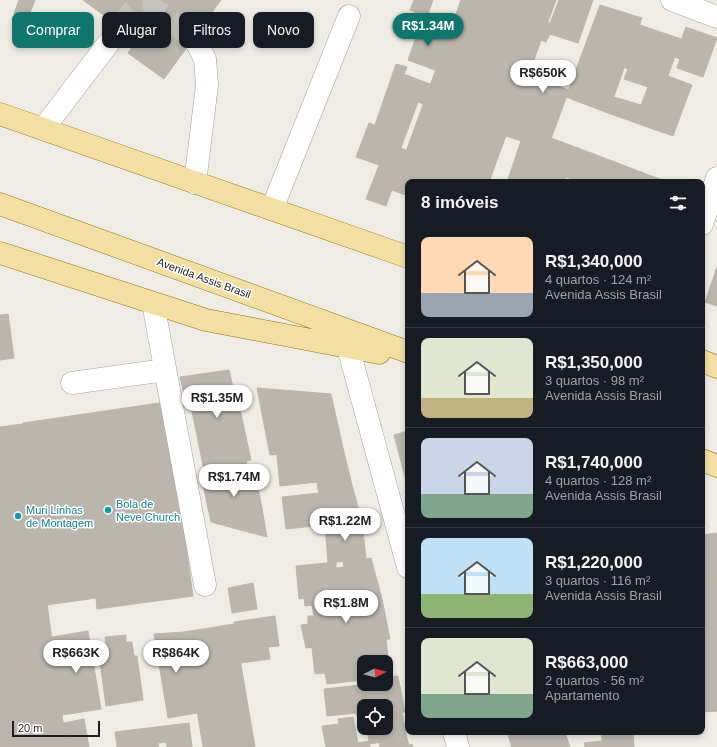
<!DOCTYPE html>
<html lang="pt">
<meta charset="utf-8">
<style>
body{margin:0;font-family:Arial,sans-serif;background:#20242c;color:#f1f3f6;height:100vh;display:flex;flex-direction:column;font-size:15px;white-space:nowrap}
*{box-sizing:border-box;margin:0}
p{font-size:13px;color:#9ea1a6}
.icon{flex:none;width:22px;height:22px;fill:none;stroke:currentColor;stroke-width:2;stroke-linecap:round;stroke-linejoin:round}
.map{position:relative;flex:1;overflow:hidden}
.drawer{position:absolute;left:405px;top:179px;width:300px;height:556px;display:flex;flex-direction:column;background:#171b24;border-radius:8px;box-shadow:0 2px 6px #0003}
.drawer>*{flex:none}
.banner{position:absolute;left:12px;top:12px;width:333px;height:36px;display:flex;gap:8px}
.needle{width:26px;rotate:84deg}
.fabs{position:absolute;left:357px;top:655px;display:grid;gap:8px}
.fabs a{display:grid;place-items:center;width:36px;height:36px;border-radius:8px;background:#171b24;box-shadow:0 2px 6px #0003;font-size:20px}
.scale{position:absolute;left:12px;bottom:10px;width:88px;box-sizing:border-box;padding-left:4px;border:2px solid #1e1e1e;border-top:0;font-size:11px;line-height:14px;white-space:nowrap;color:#1e1e1e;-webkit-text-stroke:3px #fff;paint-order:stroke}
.price{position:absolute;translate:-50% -34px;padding:0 9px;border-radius:14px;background:#fff;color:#222;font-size:13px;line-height:26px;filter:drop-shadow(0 1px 2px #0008)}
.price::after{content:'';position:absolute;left:50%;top:24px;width:12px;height:9px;margin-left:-6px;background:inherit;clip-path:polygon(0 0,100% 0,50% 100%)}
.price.on{background:#0f766e;color:#fff}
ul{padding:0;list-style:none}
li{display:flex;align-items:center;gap:12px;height:100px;padding:0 16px}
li+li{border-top:1px solid #363941}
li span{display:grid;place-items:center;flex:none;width:112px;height:80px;border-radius:8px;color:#555}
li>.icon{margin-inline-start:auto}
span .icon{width:48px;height:48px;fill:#fffc;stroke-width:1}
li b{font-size:17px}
h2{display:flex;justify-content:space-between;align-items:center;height:48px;padding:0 16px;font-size:17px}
.tag{padding:0 14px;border-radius:8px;background:#171b24;box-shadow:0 2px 6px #0003;font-size:14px;line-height:36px}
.tag.on{background:#0f766e;color:#fff}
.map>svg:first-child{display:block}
.building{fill:#bbb5ae;stroke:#beb5a8}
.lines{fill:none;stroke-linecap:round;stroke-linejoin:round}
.minor-tunnel{stroke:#c4c3bc;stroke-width:22;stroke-dasharray:22 11;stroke-linecap:butt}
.minor-casing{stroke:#a2a2a2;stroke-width:23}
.major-casing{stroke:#8b770c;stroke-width:23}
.minor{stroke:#fff;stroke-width:22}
.major{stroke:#f4dfa3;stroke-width:22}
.culture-dot{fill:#0f9aa8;stroke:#fff;stroke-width:1.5}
.labels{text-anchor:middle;stroke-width:3;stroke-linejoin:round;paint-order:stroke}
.street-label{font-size:11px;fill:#1e1e1e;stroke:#fff}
.culture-label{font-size:11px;fill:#0d838f;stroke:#fff;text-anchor:start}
</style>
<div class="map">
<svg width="717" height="747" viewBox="0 0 717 747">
<rect width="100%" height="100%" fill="#eeece4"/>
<!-- building -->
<path class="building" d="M19,0h16l-7,18 -14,-5z
M83,0h138l-57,79 -36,-26 9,-13z
M414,0h19l-6,17 -17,-7z
M461,0h44l-65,182h-32v14l-16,-6z
M505,0h51l-67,182h-49z
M559,0h34l-15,43 -28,-9 -4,8 -5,-2 7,-17h2z
M600,5l42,13 -34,95 -42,-16z
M421,23l14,5 -1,4 14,4 -13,34 -27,-10z
M640,25l41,14 -31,89 -42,-15 6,-16 27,8 7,-18 -24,-8 4,-10 -3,-1z
M686,27l31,11 -14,39 -26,-9 3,-9 -5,-2z
M396,64l11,3 -3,7 26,10 -7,20 -5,-2 -17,46 5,2 -20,56 -20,-7 13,-34 -23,-8 13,-34 6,2z
M532,64l24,9 -4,11 17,6 -11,30 -41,-14z
M668,76l24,9 -8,21 -23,-8z
M661,98l23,8 -11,30 -23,-8z
M517,106l41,14 -23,62h-28l14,-41 -15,-5z
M551,138l43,16 -11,28h-4l-13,-5 -2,5h-29z
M594,154l39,15 -5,13h-45z
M633,169l35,13h-40z
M717,267v39l-12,-4z
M8,314l6,44 -14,2v-45z
M229,370l5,22 2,-1 15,69 -47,10 -15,-73 -4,1 -5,-21z
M257,388l74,6 12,54 -73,7z
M166,402l27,194 -96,13 -1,-11 -49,7 -24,-182z
M23,424l39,291 5,32h-67v-320z
M408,431v57l-14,-53z
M343,448l9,37 -34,4 -1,-7 -37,4 -3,-31z
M246,461l2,11 11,20 8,45 -56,-15 -11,-51z
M352,485l10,36 -39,4 -1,-5 -9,1 1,5 -28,3 -4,-32 37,-4 -1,-4z
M362,521l4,38 -38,4 -3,-38z
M717,533v47l-15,2v-47z
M371,558l11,41 -34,3 -1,-9 -23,2 1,9 -20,2 -1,-8 -5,1 -3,-33 40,-4v6l8,-1 -1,-6z
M717,580v131l-15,1v-130z
M253,583l4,26 -25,4 -4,-25z
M382,599l8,40 -84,9 -5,-23 7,-1v-8h6l-2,-11z
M275,616l4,30 -11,1 2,12 -29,4 -7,-41z
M234,624l21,123h-52l-19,-115z
M88,631l13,78 -39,6 -10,-78z
M184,632l13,81 -29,5 -14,-84z
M126,635v7h6l2,14h3l6,44 -37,6 -8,-59 8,-2 -1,-8z
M386,639l4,38h-4v-15h-22v18l-37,4 -2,-11 -10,1 -3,-26z
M398,676l7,36 -19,2v-8h-22v10l-7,1 -1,-4 -29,3 -3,-27 45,-5h5v3h7v-3h5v-7z
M402,712l5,27 -25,5v-2l-12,2 -4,-16h20v-14z
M353,717l5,26 11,-2 1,6h-44l-4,-21 17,-2 -1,-5z
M84,719l5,28h-22l-3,-24z
M189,723l3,24h-25l-1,-5 -8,1 1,4h-42l-2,-15z
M507,732h58l5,15h-58z
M601,732h32l1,15h-49l-1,-4 18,-2z
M407,739l2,6 3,-1 1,3h-33l-1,-5h3v2z"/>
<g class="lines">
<!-- minor-tunnel -->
<path class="minor-tunnel" d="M120,28c9,-12 14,-26 30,-22l44,32"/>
<defs>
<path id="minor" d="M672,0l45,17
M194,38l11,21 2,26 -12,98
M43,129l77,-101
M272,209l77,-193
M702,224l15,-46
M153,303l52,282
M348,347l60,220
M72,383l93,-13
M454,732l4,15"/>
<path id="major" d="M0,114l408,143
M0,204l408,148
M0,253l206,67 173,33
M702,361l15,6
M702,460l15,6"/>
</defs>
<!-- minor casing -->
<use href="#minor" class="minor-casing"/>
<!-- major casing -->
<use href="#major" class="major-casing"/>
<!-- minor -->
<use href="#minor" class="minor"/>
<!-- major -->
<use href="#major" class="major"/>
</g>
<!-- markers -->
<g class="culture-dot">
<circle cx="108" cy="510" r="4"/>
<circle cx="18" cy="516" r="4"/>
</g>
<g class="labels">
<!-- street labels -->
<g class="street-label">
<text transform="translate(204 278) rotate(20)" y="4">Avenida Assis Brasil</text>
</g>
<!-- culture labels -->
<g class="culture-label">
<text x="116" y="508">Bola de<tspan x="116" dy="13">Neve Church</tspan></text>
<text x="26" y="514">Muri Linhas<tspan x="26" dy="13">de Montagem</tspan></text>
</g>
</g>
</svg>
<div class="fabs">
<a><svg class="needle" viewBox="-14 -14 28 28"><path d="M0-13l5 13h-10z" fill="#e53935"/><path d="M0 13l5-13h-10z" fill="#9ea1a6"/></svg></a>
<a><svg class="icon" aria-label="locate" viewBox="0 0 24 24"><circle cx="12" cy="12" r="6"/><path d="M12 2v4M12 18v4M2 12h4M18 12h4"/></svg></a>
</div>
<div class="scale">20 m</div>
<b class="price on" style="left:428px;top:47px">R$1.34M</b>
<b class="price" style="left:543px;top:94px">R$650K</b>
<b class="price" style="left:217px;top:419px">R$1.35M</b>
<b class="price" style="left:234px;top:498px">R$1.74M</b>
<b class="price" style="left:345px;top:542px">R$1.22M</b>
<b class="price" style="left:346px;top:624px">R$1.8M</b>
<b class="price" style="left:76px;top:674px">R$663K</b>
<b class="price" style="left:176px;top:674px">R$864K</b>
<div class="banner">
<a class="tag on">Comprar</a>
<a class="tag">Alugar</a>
<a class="tag">Filtros</a>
<a class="tag">Novo</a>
</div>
<section class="drawer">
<h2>8 imóveis<svg class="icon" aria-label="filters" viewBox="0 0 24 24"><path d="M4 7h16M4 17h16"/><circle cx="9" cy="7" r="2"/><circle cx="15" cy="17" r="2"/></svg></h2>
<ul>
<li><span style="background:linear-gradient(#ffd9b3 70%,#9aa5b1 0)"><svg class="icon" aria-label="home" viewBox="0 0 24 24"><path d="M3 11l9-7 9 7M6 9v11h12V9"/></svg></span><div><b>R$1,340,000</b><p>4 quartos · 124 m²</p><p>Avenida Assis Brasil</p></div></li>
<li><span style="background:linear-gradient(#dfe7d0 75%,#c2b280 0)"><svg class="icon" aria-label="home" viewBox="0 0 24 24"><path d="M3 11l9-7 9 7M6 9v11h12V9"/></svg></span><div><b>R$1,350,000</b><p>3 quartos · 98 m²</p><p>Avenida Assis Brasil</p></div></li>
<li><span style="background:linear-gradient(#c9d6e8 70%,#7fa58c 0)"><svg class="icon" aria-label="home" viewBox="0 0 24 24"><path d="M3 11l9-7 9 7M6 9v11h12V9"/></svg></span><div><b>R$1,740,000</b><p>4 quartos · 128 m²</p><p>Avenida Assis Brasil</p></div></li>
<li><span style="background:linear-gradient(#bfe0f5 70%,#8fb573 0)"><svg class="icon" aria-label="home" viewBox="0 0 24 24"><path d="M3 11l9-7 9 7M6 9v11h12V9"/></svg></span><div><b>R$1,220,000</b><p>3 quartos · 116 m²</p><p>Avenida Assis Brasil</p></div></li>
<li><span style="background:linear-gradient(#dfe7d0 70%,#7fa58c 0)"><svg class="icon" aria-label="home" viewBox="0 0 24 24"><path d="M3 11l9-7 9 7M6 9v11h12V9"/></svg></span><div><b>R$663,000</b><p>2 quartos · 56 m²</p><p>Apartamento</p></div></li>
</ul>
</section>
</div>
